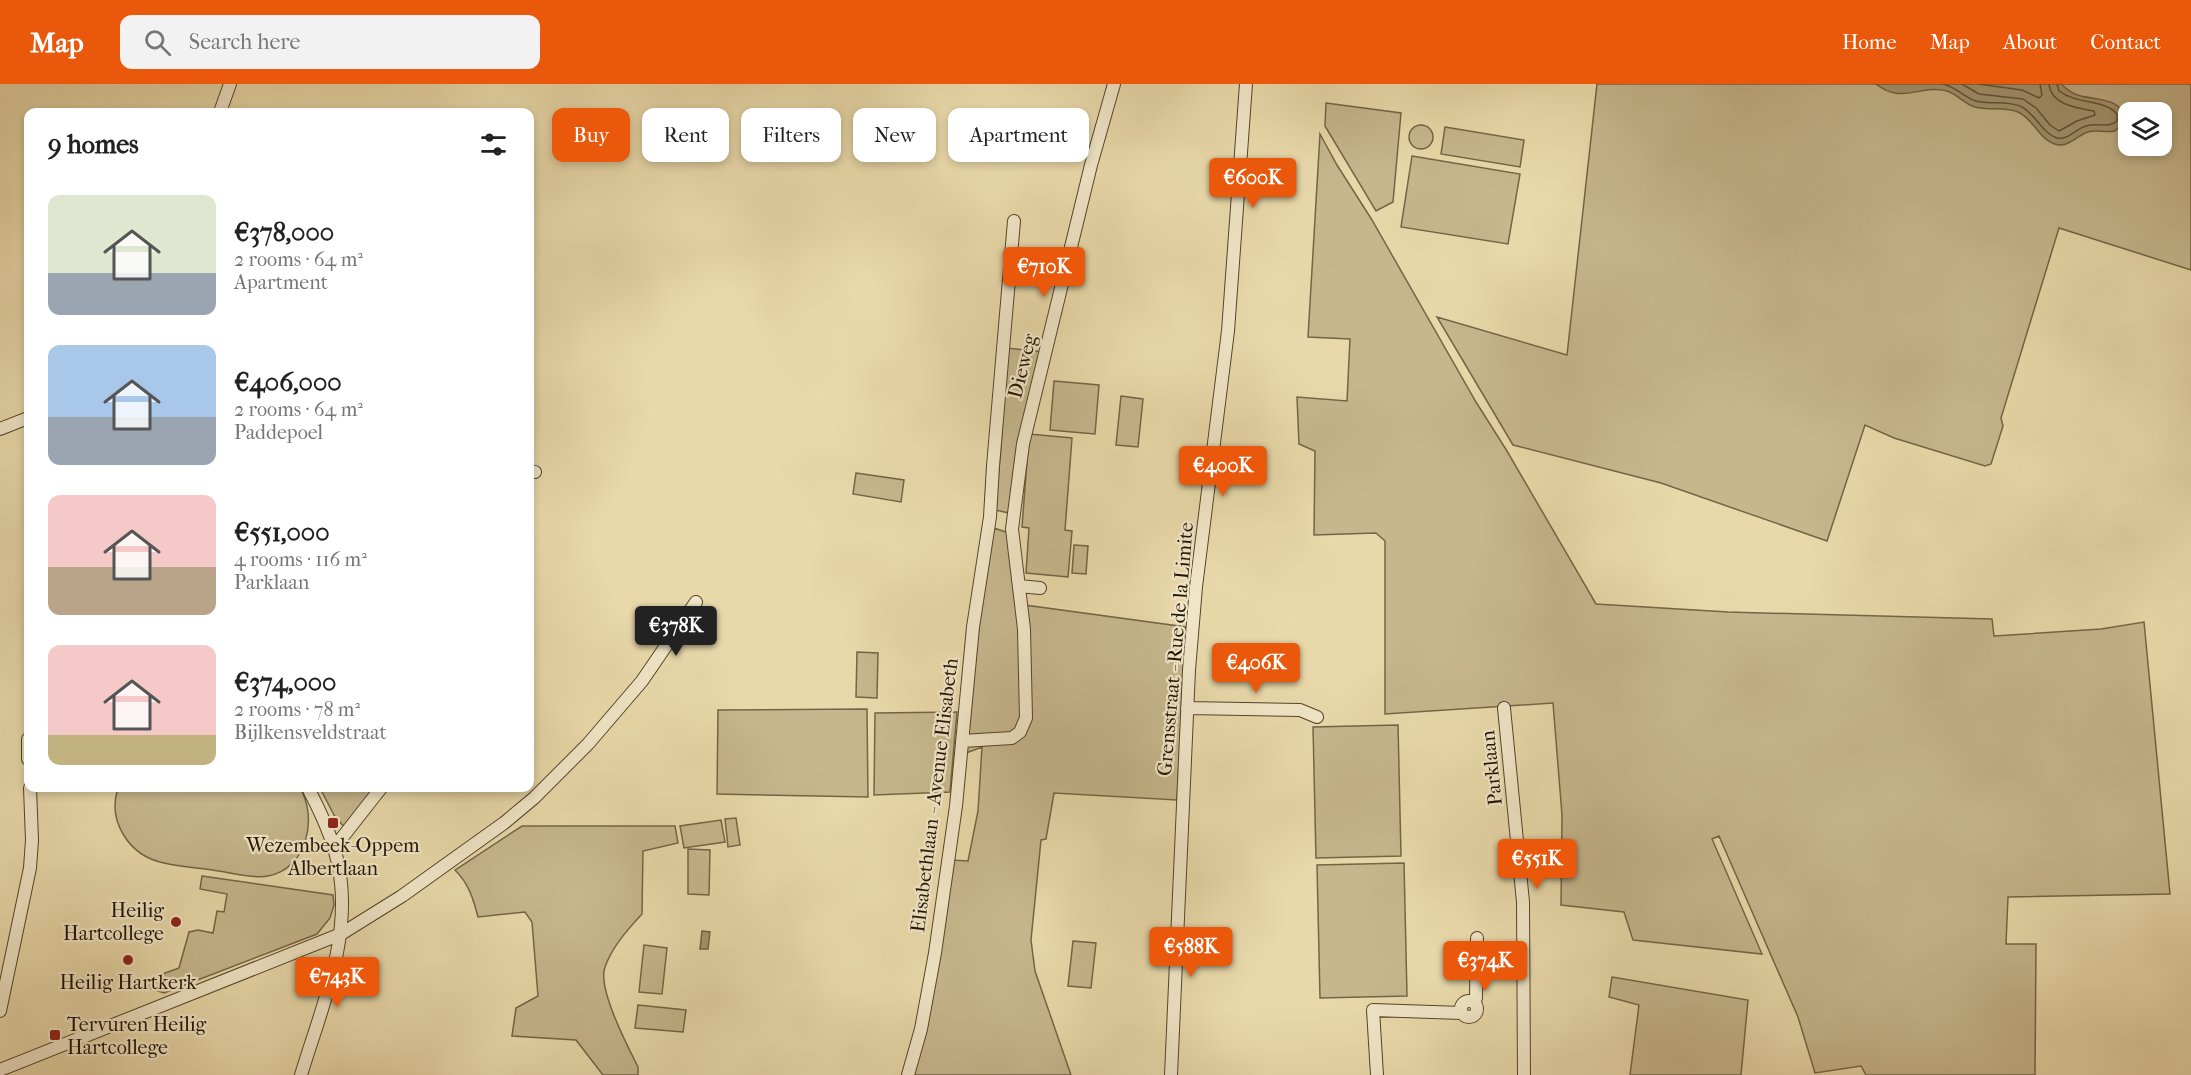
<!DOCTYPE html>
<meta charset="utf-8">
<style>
body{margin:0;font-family:"IM FELL French Canon",serif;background:#f2f2f2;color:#222;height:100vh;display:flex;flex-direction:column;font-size:22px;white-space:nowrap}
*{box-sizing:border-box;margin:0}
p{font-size:20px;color:#767676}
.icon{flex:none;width:33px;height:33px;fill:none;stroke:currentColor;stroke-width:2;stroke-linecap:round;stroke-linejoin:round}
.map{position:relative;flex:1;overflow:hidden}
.drawer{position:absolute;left:24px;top:24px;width:510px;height:684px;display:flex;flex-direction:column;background:#fff;border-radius:12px;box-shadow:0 3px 9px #0003}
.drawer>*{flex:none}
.hud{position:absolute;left:552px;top:24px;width:570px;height:54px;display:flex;gap:12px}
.buttons{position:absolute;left:2118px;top:18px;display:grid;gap:12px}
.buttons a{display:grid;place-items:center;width:54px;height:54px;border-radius:12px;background:#fff;box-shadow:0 3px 9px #0003;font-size:30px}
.price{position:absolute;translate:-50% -51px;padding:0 14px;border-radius:6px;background:#ea580c;color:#fff;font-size:20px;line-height:39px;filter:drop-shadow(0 2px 3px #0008)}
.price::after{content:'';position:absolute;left:50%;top:36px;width:18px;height:14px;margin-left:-9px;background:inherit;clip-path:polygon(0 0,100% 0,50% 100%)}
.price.active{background:#222;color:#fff}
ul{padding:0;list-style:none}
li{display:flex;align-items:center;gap:18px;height:150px;padding:0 24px}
li span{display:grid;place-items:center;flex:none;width:168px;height:120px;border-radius:12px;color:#555}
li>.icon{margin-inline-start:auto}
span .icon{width:72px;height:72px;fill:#fffc;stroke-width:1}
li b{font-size:26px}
h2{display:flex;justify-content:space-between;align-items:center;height:72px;padding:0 24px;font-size:26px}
.pill{padding:0 21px;border-radius:12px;background:#fff;box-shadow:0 3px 9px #0003;font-size:21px;line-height:54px}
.pill.active{background:#ea580c;color:#fff}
header{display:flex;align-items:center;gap:36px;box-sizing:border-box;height:84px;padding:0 30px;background:#ea580c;color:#fff}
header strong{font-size:28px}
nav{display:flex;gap:33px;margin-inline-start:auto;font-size:21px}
.search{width:420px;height:54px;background:#f2f2f2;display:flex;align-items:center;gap:15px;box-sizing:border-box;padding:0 21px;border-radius:12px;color:#767676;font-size:22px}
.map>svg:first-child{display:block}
.green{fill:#c7b78d;stroke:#746546;stroke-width:1.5;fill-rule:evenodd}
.water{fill:#a59670;stroke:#706243;stroke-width:1.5}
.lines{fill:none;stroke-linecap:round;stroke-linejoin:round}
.shore{stroke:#635438;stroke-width:1.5}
.minor-casing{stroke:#53442a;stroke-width:14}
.minor{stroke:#f1e6c8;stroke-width:12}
.poi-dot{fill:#8f2418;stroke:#f1e6c8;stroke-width:2}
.labels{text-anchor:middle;stroke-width:4.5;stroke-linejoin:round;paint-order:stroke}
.street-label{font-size:20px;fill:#211300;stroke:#f1e6c8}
.poi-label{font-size:20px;fill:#211300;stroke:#f1e6c8}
</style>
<header>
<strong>Map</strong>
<div class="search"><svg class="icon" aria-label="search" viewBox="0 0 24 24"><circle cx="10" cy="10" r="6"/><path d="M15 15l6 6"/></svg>Search here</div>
<nav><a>Home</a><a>Map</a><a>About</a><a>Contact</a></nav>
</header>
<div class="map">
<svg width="2191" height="991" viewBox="0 0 2191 991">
<rect width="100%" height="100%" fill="#e9d9aa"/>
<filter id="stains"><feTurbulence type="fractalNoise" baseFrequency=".00333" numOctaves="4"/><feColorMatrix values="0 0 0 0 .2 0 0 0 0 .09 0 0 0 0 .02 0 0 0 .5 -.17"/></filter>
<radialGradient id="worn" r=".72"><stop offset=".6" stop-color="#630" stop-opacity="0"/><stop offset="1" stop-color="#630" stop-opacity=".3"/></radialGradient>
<!-- green -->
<path class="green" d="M1597,0h594v186l-132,-42 -58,190 2,8 -12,38 -6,2 -91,-28 -29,-13 -38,116 -166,-58 -148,-38 -76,-128 130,38zM2128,28h34v34h-34z
M1326,19l75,10 -8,89 -17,9 -51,-85z
M1409 53a12 12 0 1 1 24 0a12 12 0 1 1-24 0Z
M1445,43l79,13 -4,27 -79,-13z
M1320,50l17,31 35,55 104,182 31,49 89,153 132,8 264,7 2,17 107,-7 43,-7 26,272 -162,3 -2,47h30l-1,131h-169l-5,-9 -46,7 -17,-56 -79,-181 -7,3 50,115 -129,-14 -9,-28 -63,-7 1,-90 -9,-112 -168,11v-173l-9,-8 -62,2 1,-84 -16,-7 -2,-47 50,4 3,-62 -42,-2z
M1412,72l108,18 -12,70 -107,-17z
M1006,264l38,4 -35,161 -14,-3 6,-62z
M1054,297l45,4 -4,49 -45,-4z
M1121,312l22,3 -5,48 -22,-2z
M1029,350l43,4 -7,92 7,1 -4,46 -42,-4 3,-45 -7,-1z
M856,389l48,7 -3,22 -48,-8z
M994,444l21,7 10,70 161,22 -9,173 -123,-7 -8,46 -5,1 -10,100 4,31 36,104h-159l40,-215 16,1 10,-50 4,-64 -16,6 13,-126z
M1074,461l14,1 -2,28 -14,-1z
M857,568l21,1 -1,45 -21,-1z
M867,625l1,88 -151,-3 1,-84z
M957,628l-7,80 -76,3 1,-82z
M1398,641l3,131 -85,2 -3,-131z
M118,704h182c18,30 7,81 -32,88 -15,3 -35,-3 -50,-5 -18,-3 -37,-4 -54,-8 -35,-7 -57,-42 -46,-75z
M320,704h56l-31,40 -11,-13z
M736,734l4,27 -12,2 -3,-28z
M721,736l4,22 -41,6 -4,-22z
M522,742h153l3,17 -35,8 -1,63c-14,15 -30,33 -37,53 -8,21 23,80 33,100v8h-35l-27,-35 -64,-4 4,-28 22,-12 -6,-74 -7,-10 -47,5c-5,-19 -9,-33 -23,-47z
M688,765l22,1 -1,45 -21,-1z
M1404,779l3,133 -87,2 -3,-133z
M202,792l131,19 1,10 -4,13 -13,16 -153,59 -18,-6 3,-8 30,-11 10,-36 9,-2 15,3 4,-22 7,1 3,-18 -27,-5z
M1073,857l23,2 -5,45 -23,-2z
M644,861l23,3 -5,46 -23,-2z
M1612,893l136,23 -7,75h-111l9,-70 -30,-8z
M638,921l48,5 -3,22 -48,-4z"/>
<!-- water -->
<path class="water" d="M1876,0h185c5,5 12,10 20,12 17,4 44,2 43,26l-9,9c-10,2 -18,-2 -27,1 -10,3 -19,14 -29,13 -19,-3 -24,-24 -39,-32 -13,-7 -31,-2 -45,-6 -11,-3 -18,-13 -28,-16 -27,-7 -45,14 -71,-7z
M702,847l8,1 -2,17h-8z"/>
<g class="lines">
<!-- shore -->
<path class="shore" d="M1943,0c13,3 21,13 33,17 15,4 32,-1 46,6 14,8 20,26 35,31 10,3 20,-10 29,-12 12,-4 22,3 31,-5v-7c-13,-15 -39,-9 -58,-23l-2,-7
M1962,0l17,10 44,5 13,9 14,17 9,6 18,-10 18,-6 -1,-4c-17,-3 -43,-6 -45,-27
M1978,0l44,6 17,8 3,-3 -2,-11"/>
<defs>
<path id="minor" d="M220,28l10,-28
M0,345l28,-11
M530,387l5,1
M1019,502l21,2
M1187,624l113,2 17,7
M1504,624l19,194 1,173
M28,655v20
M962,657l50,-3 8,-6 6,-14 -2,-89 -12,-100 11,-85 68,-279 23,-81
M334,764l47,-60
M1461 925a8 8 0 1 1 16 0a8 8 0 1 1-16 0Z
M1474,918l2,-4 1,-60
M0,927l30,-143 2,-28 -2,-52
M0,986l341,-136 61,-38 102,-73 30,-25 54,-54 54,-63 54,-79
M301,991c20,-66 51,-136 38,-206 -5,-29 -18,-56 -31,-81
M908,991l13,-46 14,-76 21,-147 17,-179 17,-110 3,-51 21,-245
M1171,991l18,-405 7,-83 32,-256 18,-247
M1377,991l-4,-65 89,3"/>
</defs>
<!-- minor casing -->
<use href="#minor" class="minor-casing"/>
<!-- minor -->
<use href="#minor" class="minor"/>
</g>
<!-- markers -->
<g class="poi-dot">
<rect x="327" y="733" width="12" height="12" rx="3"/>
<circle cx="176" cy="838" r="6"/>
<circle cx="128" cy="876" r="6"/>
<rect x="49" y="945" width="12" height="12" rx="3"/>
</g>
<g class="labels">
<!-- street labels -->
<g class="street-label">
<text transform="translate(1022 282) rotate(-76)" y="7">Dieweg</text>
<text transform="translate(1175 565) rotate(-85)" y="7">Grensstraat - Rue de la Limite</text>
<text transform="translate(1491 684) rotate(-96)" y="7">Parklaan</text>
<text transform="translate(934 711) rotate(-83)" y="7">Elisabethlaan - Avenue Elisabeth</text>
</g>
<!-- poi labels -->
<g class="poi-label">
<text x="333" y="768">Wezembeek-Oppem<tspan x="333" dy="23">Albertlaan</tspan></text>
<text x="164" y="833" text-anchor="end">Heilig<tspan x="164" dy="23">Hartcollege</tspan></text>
<text x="128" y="905">Heilig Hartkerk</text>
<text x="67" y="947" text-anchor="start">Tervuren Heilig<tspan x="67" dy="23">Hartcollege</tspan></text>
</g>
</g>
<rect width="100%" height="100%" filter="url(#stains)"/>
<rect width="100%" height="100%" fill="url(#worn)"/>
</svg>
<div class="buttons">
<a><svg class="icon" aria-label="layers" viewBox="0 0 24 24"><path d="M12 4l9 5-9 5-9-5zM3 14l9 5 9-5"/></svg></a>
</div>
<b class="price" style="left:1253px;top:125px">€600K</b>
<b class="price" style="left:1044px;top:214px">€710K</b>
<b class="price" style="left:1223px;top:413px">€400K</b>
<b class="price active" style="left:676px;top:573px">€378K</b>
<b class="price" style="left:1256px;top:610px">€406K</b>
<b class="price" style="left:1537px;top:806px">€551K</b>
<b class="price" style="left:1191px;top:894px">€588K</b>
<b class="price" style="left:1485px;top:908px">€374K</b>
<b class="price" style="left:337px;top:924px">€743K</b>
<div class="hud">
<a class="pill active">Buy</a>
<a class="pill">Rent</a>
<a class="pill">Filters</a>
<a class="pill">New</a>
<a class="pill">Apartment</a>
</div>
<section class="drawer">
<h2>9 homes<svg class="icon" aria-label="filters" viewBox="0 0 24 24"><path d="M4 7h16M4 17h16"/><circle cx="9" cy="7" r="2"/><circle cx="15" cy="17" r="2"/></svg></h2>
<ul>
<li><span style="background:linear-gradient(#dfe7d0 65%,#9aa5b1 0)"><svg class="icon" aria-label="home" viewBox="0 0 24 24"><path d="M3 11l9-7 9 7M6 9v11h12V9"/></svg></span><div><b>€378,000</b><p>2 rooms · 64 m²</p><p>Apartment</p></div></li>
<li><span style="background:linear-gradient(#a9c7e8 60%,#9aa5b1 0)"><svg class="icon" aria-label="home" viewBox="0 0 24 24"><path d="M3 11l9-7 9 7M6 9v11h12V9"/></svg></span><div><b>€406,000</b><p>2 rooms · 64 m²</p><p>Paddepoel</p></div></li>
<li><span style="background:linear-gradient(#f6c9c9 60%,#b9a48a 0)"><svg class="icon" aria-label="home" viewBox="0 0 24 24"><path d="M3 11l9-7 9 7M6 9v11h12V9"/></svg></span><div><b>€551,000</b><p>4 rooms · 116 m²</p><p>Parklaan</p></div></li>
<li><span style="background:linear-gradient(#f6c9c9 75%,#c2b280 0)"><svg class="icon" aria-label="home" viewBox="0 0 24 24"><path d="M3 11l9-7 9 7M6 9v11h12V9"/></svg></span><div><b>€374,000</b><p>2 rooms · 78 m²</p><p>Bijlkensveldstraat</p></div></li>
</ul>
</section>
</div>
